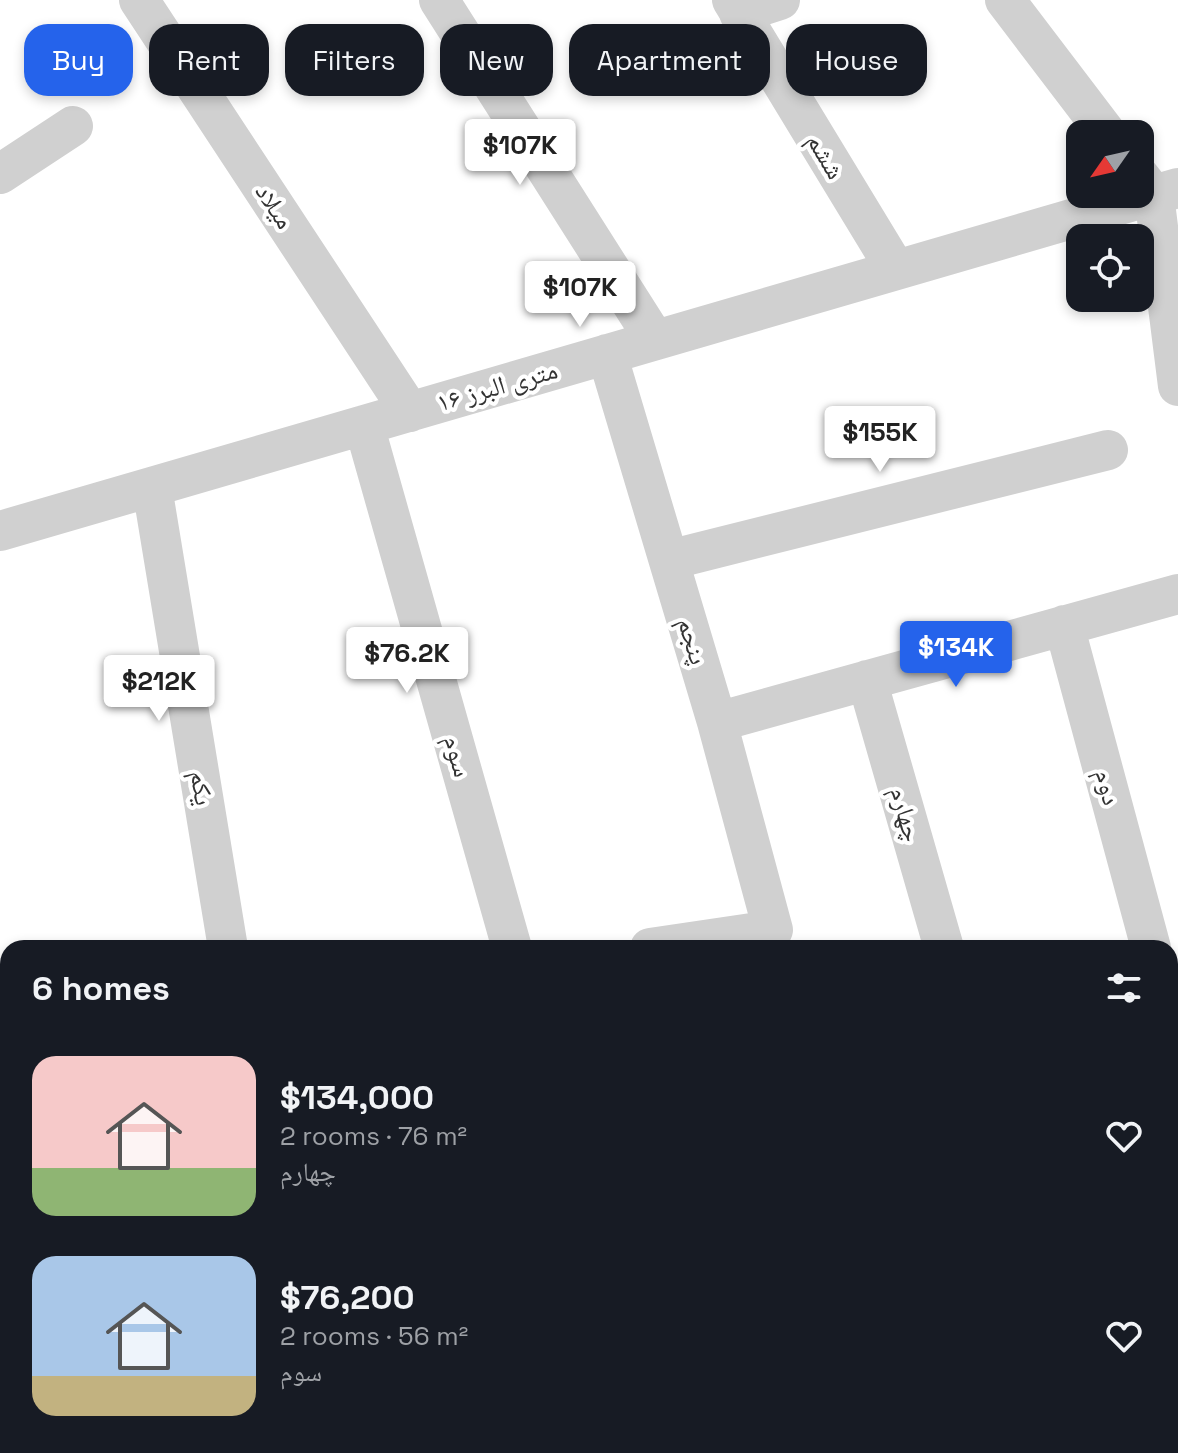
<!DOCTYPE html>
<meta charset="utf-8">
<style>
body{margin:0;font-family:"Space Grotesk","Noto Naskh Arabic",sans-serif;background:#20242c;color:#f1f3f6;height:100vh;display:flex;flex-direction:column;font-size:30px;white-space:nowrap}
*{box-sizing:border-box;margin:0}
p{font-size:26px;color:#9ea1a6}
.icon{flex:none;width:44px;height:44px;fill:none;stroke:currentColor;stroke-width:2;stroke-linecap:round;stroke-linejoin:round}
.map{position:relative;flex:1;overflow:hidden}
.side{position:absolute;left:0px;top:940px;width:1178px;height:514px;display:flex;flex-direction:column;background:#171b24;border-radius:24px 24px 0 0;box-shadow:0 4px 12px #0003}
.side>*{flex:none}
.banner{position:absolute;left:24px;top:24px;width:1130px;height:72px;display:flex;gap:16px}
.needle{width:52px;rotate:236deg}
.fabs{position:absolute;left:1066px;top:120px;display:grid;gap:16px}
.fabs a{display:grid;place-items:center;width:88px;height:88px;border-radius:16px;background:#171b24;box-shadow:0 4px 12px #0003;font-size:40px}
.price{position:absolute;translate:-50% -68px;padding:0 18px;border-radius:8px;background:#fff;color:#222;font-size:26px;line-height:52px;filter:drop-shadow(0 2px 4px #0008)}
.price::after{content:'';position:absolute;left:50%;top:48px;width:24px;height:18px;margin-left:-12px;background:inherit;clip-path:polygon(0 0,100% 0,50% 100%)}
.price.current{background:#2563eb;color:#fff}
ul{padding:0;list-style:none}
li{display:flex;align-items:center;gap:24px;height:200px;padding:0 32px}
li span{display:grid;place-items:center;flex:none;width:224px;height:160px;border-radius:24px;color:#555}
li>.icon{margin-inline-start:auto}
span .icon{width:96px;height:96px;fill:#fffc;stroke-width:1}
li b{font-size:34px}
h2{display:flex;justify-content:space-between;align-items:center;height:96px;padding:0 32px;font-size:34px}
.pill{padding:0 28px;border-radius:24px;background:#171b24;box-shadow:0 4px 12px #0003;font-size:28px;line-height:72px}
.pill.current{background:#2563eb;color:#fff}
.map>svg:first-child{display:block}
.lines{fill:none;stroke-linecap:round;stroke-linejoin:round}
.minor{stroke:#d0d0d0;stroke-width:40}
.major{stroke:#ababab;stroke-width:44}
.labels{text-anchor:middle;stroke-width:8;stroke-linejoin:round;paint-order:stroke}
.street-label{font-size:26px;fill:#333;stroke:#fff}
</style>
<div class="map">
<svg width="1178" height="1453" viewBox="0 0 1178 1453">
<rect width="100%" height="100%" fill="#fff"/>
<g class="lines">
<!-- minor -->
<path class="minor" d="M139,0l271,412
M439,0l216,340
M732,0l164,270
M1005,0l102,134
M739,13l41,-13
M0,174l73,-48
M1140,177l14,18 24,191
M607,354l110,368 56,208 -123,18
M364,425l148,523
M152,487l76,461
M0,531l1178,-343
M669,560l439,-110
M1064,625l87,323
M867,680l77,268
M717,722l461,-128
M1170,1020l3,13
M0,1030l8,33
M0,1097l8,-2
M1173,1115l5,50
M64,1446l2,7
M467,1446l1,7
M717,1446l3,7
M877,1446l4,7
M1121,1453h6"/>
<!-- major -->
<path class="major" d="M1170,1231l8,1
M1170,1298l8,7
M0,1302l8,-1
M0,1346l8,-2"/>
</g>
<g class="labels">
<!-- street labels -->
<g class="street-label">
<text transform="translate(826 156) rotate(59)" y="9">ششم</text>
<text transform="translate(275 206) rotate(57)" y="9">میلاد</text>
<text transform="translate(497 386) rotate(-16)" y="9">۱۶ متری البرز</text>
<text transform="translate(693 641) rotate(73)" y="9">پنجم</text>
<text transform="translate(458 756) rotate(74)" y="9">سوم</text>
<text transform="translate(1108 787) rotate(75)" y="9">دوم</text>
<text transform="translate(202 788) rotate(81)" y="9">یکم</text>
<text transform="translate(906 814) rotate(74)" y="9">چهارم</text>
</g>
</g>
</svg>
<div class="fabs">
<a><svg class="needle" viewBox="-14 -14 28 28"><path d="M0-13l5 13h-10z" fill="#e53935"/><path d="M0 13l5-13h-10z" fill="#9ea1a6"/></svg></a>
<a><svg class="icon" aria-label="locate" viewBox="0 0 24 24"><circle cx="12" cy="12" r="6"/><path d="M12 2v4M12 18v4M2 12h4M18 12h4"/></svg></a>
</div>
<b class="price" style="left:520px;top:187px">$107K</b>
<b class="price" style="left:580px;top:329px">$107K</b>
<b class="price" style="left:880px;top:474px">$155K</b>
<b class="price current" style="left:956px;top:689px">$134K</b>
<b class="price" style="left:407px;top:695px">$76.2K</b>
<b class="price" style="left:159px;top:723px">$212K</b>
<div class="banner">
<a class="pill current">Buy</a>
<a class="pill">Rent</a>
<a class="pill">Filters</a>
<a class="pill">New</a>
<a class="pill">Apartment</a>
<a class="pill">House</a>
</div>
<section class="side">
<h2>6 homes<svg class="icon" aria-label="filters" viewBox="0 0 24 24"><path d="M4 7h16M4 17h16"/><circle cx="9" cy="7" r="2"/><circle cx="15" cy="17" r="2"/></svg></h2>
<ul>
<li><span style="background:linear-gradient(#f6c9c9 70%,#8fb573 0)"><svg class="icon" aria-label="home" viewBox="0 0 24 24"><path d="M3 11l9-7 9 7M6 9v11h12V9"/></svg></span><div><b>$134,000</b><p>2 rooms · 76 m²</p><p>چهارم</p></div><svg class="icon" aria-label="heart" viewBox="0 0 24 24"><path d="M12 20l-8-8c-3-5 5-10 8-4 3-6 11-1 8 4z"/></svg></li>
<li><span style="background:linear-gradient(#a9c7e8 75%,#c2b280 0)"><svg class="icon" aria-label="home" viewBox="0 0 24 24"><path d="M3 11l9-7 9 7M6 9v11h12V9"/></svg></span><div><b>$76,200</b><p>2 rooms · 56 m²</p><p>سوم</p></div><svg class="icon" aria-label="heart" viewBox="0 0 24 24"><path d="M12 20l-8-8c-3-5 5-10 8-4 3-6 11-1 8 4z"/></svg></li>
</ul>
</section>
</div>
